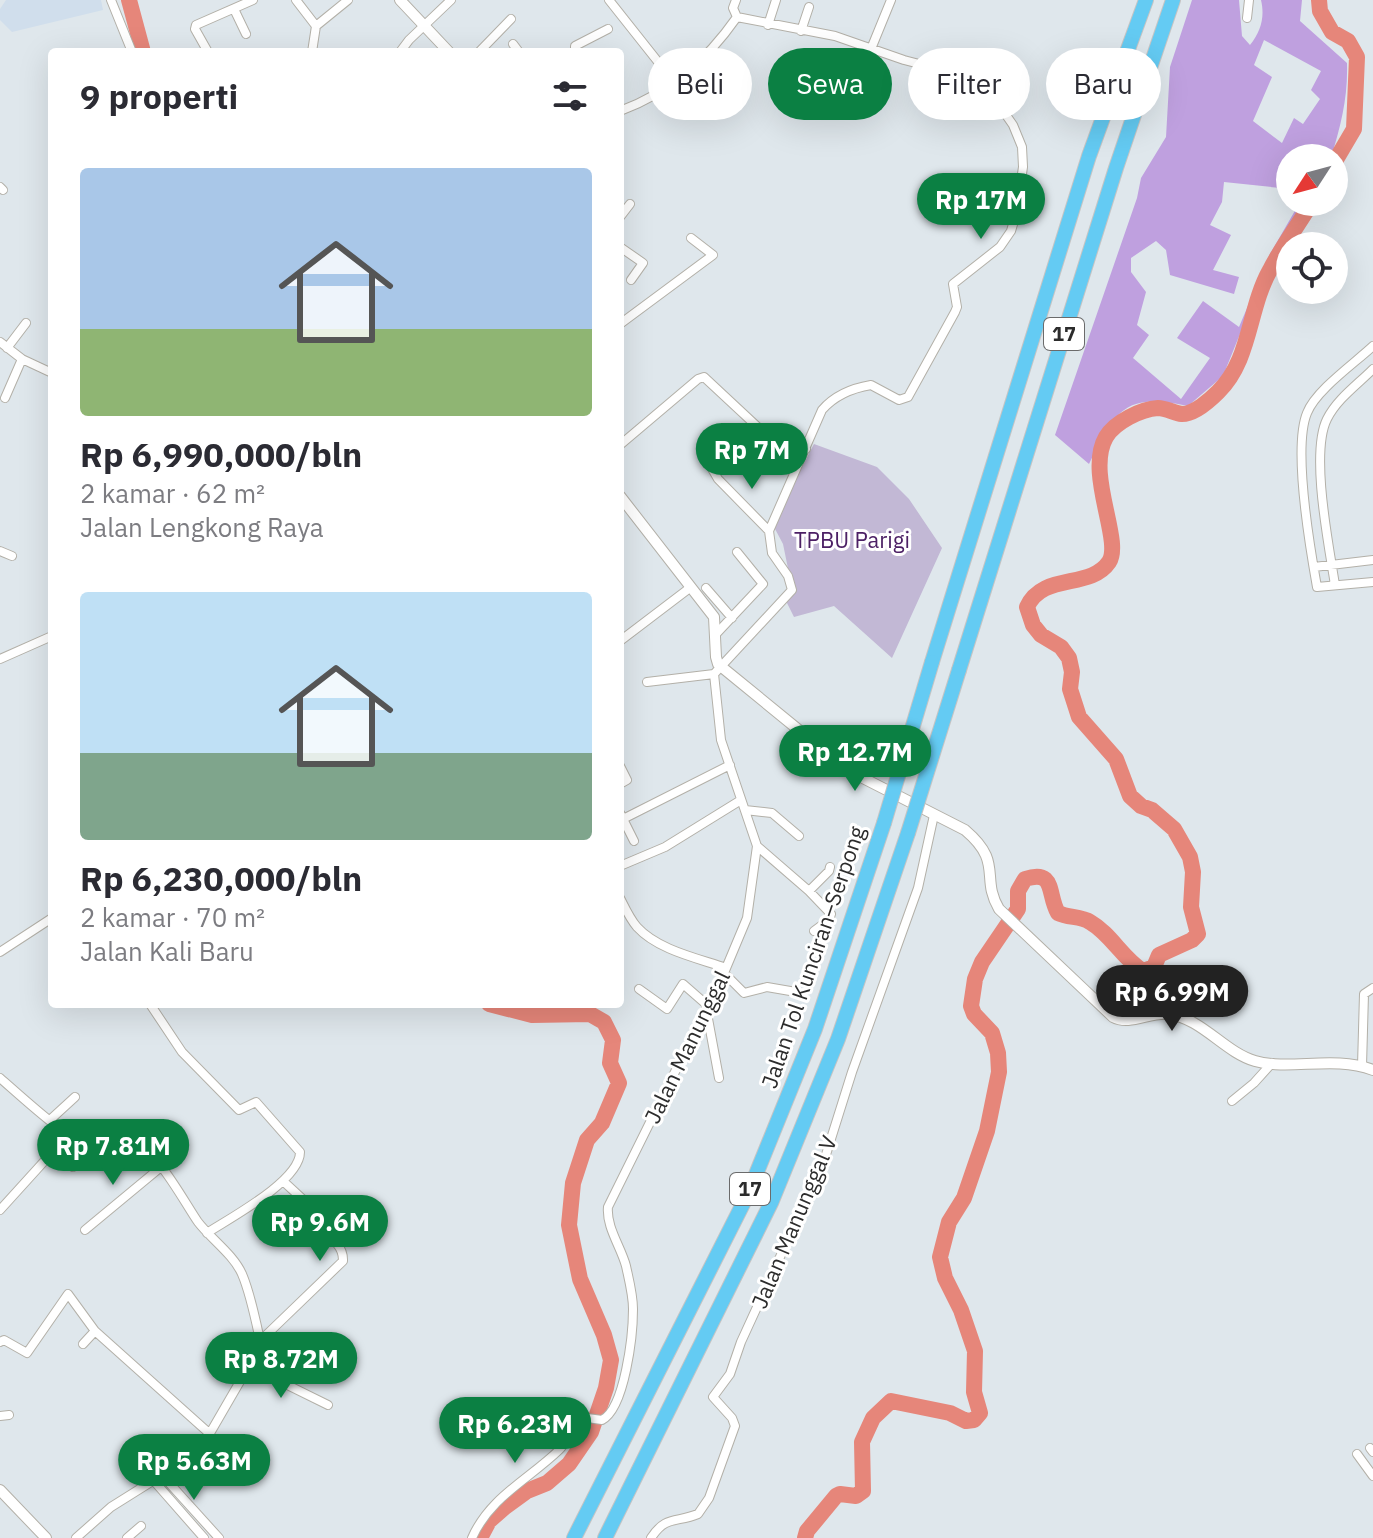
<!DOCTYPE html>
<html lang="id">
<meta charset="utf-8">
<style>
body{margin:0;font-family:"IBM Plex Sans",sans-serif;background:#f2f2f3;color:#2b2b33;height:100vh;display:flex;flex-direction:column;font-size:30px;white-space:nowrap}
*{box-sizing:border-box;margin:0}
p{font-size:26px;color:#7c7c81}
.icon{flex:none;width:44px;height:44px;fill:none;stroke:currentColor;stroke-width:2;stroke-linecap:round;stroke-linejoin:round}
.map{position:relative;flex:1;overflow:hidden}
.panel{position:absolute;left:48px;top:48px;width:576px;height:960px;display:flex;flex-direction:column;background:#fff;border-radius:8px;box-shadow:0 8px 32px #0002}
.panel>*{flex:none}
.banner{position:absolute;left:648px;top:48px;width:604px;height:72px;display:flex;gap:16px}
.needle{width:52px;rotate:234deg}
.controls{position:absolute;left:1276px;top:144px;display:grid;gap:16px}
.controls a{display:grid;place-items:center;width:72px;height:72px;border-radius:50%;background:#fff;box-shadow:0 8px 32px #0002;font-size:40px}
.price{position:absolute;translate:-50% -68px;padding:0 18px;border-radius:28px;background:#0b8043;color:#fff;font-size:26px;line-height:52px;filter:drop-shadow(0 2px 4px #0008)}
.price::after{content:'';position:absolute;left:50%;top:48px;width:24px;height:18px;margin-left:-12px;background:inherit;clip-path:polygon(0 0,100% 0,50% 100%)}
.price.on{background:#222;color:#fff}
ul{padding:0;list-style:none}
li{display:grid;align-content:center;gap:16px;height:424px;padding:0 32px}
li span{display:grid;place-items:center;height:248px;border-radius:8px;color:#555}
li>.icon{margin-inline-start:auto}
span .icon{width:144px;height:144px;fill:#fffc;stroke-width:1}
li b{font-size:34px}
h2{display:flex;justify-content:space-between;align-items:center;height:96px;padding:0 32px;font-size:34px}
.chip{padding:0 28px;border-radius:36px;background:#fff;box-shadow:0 8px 32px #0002;font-size:28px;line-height:72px}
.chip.on{background:#0b8043;color:#fff}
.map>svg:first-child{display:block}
.education{fill:#d0deec}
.green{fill:#bfa0df;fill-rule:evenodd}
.cemetery{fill:#c2b8d5}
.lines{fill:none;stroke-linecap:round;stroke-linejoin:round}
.river{stroke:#e6867a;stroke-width:16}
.minor-casing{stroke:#b3b0a8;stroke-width:10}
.tertiary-casing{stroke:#b3b0a8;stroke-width:12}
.motorway-casing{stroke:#c4c4c4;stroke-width:16}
.minor{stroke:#fff;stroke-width:8}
.tertiary{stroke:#fff;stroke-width:10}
.motorway{stroke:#64cbf3;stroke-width:14}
.motorway-bridge-casing{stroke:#c4c4c4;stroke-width:16;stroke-linecap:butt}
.motorway-bridge{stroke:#64cbf3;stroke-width:14}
.labels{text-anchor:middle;stroke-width:6;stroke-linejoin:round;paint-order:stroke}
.shield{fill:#fff;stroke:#6b6b6b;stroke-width:2}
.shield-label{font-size:20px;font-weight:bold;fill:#2c2c2c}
.park-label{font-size:22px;fill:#4c2065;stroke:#fff}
.street-label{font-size:22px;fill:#2c2c2c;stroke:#fff}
</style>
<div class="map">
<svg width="1373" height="1538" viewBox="0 0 1373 1538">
<rect width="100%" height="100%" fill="#dfe7ec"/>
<!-- education -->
<path class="education" d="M6,0h95l2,10 -91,22 -12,-12v-11z"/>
<!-- green -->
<path class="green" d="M1192,0h47l3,36 8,9c11,-14 15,-28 11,-45h41l-2,21 47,42c1,35 -6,62 -16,95h-41v31l-66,-7 -2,20 -12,23 21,10 -18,35 26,7 -5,17 -64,-19 -4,-25 -10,-9 -25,17v14l15,20 -9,33 12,10 -16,23 48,41 29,-41 -33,-20 26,-37 36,26 31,-73 30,-52h5l-36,60 -46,114 -35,30c-64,-14 -72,4 -99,58l-34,-29 82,-237 4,-20 25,-41 4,-70zM1264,40l57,31 -10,19 9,9 -17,25 -9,-6 -12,25 -29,-22 19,-44 -18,-12z"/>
<!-- cemetery -->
<path class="cemetery" d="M814,444l63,23 32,32 33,49 -50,110 -58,-52 -40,11 -9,-18 7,-11 -9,-44 -9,-17 4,-13z"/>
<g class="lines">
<!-- river -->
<path class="river" d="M129,0l14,52
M1319,0l1,11 12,21 16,9 9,16 -3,72 -20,34
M480,1538l9,-17 16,-14 22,-16 20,-8 22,-19 22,-32 15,-44 5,-28 -7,-25 -24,-56 -11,-54 4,-42 14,-43 15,-17 17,-40 -9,-20 3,-23 -9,-18 -14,-8 -58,1 -43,-11
M805,1538l2,-7 29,-35 4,-2 16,2 7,-5 -1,-49 11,-24 18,-17 59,12 16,8 8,-1 6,-7 -6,-21 1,-41 -14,-41 -16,-32 -5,-21 9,-35 15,-24 23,-67 12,-59 -1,-19 -6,-20 -18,-19 -3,-8 4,-27 7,-17 36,-53v-18l7,-12c31,-10 22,15 33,34 10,5 23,3 32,9 21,12 33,37 53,49l11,-4 5,-12 33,-15 6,-6 -7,-27 2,-35 -3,-15 -16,-28 -22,-19 -11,-4 -11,-10 -14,-37 -37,-42 -9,-28 2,-17 -3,-14 -8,-11 -20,-12 -8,-10 -6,-18c16,-35 63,-17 82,-45 14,-21 -24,-89 -3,-125 9,-15 35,-28 52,-29 8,0 16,5 24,6 12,0 28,-14 36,-22 33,-32 30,-83 52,-122 11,-22 29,-46 42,-68"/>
<defs>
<path id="minor" d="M111,0l21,52
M296,0l20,26
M609,0l65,82
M736,0l-3,8 4,9
M234,9l12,25
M737,17l98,19 69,24 69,18 12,7 28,40 9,22 1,20 -7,47 -5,17 -11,16 -47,37 4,23 -2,5 -47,85 -9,3 -28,-15c-18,3 -37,11 -49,25l-53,121
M1247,18l2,-18
M768,25l8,-25
M801,31l8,-24
M513,44l6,8
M871,49l20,-49
M208,52l-13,-23 1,-4 57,-25
M312,52l4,-26 32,-26
M400,52l9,-12 42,-40
M479,52l32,-33
M575,52v-6l33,-17
M620,111c51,-19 86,-50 117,-94
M0,187l3,3
M620,217l10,-13
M620,247l23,16 -12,17
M620,324l93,-69 -22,-17
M0,342l22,17 30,14
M1373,346c-18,17 -57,44 -66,67 -14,34 3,135 10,174l56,-5
M7,348l19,-25
M5,398l17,-39
M620,445l78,-66 6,-2 58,54 44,18
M0,551l12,5
M1314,567l59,-7
M1335,585c-6,-39 -25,-132 -8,-166 10,-20 30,-34 46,-50
M706,588l26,30
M716,634l47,-50 -26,-32
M620,641l71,-54
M0,659l52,-23
M647,682l67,-8
M620,766l7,14 -7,4
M745,810l27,3 27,23
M620,813l14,28
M623,819l107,-54
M757,846l52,45 22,23 -2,6 -15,11
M620,866l45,-19 76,-47
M809,891l20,-20 1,-4
M620,898c5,10 10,21 17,29 21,23 60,31 89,41
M0,952l52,-34
M724,973l20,20 23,-6 29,5
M639,989l28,20 16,-25 24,21
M150,1004l32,48 57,58 17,-8 44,50c0,29 -70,66 -93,81
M706,1008l13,70
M1362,1066l2,-72 9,-6
M0,1078c22,19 73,67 99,73 10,2 21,-7 29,-11 25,2 56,62 70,82 13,17 35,32 44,52 9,21 14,48 19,71l-59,102 -40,28 -51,32 -35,31
M1232,1101l22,-18 18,-20
M51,1119l24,-22
M73,1167l15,-22
M0,1210l68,-75
M85,1230l76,-63
M260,1341l83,-80c1,-24 -29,-28 -38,-46l5,-9 -27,-25
M0,1342l4,-2 23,13 41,-59 27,37 115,103
M83,1344l12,-13
M249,1366l79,39
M0,1416l9,-1
M1370,1448l3,4
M1357,1454l16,22
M162,1475l57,63
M154,1481l50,57
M127,1538l14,-12
M472,1538c18,-41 56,-58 87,-88 10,-10 14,-26 28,-32l15,2c23,-12 31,-85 31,-111 0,-14 -4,-29 -7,-43 -5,-19 -20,-39 -18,-59l116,-234 23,-55 10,-72 -36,-106 -7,-66 78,-84 -4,-14 -16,-23 -3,-22 -51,-52 -7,-12 45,-40
M651,1538c15,-23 25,-15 47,-24l11,-16 26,-72 -3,-8 -19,-21 17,-23 11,-32 83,-181 28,-89 66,-184 16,-73"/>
<path id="tertiary" d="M400,0l49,52
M620,496l94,121 2,40 2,7 120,98 25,16 102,52c39,33 15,47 34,79l114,108c17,9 36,-5 55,-3 34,4 56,38 87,47 36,10 78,-6 118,9
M0,1490l46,48"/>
<path id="motorway" d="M932,662l157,-506 57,-156
M959,670l157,-502 57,-168
M574,1538l174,-344 67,-165 69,-206
M605,1538l166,-335 67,-164 70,-206"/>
</defs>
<!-- minor casing -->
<use href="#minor" class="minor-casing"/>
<!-- tertiary casing -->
<use href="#tertiary" class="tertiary-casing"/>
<!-- motorway casing -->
<use href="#motorway" class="motorway-casing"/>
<!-- minor -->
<use href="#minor" class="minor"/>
<!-- tertiary -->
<use href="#tertiary" class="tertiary"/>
<!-- motorway -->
<use href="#motorway" class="motorway"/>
<defs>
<path id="motorway-bridge" d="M884,823l48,-161
M908,833l51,-163"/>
</defs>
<!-- motorway-bridge casing -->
<use href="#motorway-bridge" class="motorway-bridge-casing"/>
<!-- motorway-bridge -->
<use href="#motorway-bridge" class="motorway-bridge"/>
</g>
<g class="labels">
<!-- shield labels -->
<g class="shield">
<rect x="1044" y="318" width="40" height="32" rx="6"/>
<rect x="730" y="1173" width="40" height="32" rx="6"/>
</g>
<g class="shield-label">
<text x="1064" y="341">17</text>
<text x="750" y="1196">17</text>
</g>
<!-- park labels -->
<g class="park-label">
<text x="852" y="548">TPBU Parigi</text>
</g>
<!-- street labels -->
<g class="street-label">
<text transform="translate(813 957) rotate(-71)" y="8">Jalan Tol Kunciran–Serpong</text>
<text transform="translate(687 1047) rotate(-64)" y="8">Jalan Manunggal</text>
<text transform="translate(794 1222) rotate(-67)" y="8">Jalan Manunggal V</text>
</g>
</g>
</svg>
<div class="controls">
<a><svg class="needle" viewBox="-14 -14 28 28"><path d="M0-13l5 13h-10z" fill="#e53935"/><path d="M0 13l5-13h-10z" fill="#7c7c81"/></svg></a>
<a><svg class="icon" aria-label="locate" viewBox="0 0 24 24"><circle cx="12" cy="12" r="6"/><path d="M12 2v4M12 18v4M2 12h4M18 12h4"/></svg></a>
</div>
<b class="price" style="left:981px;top:241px">Rp 17M</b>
<b class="price" style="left:752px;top:491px">Rp 7M</b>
<b class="price" style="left:855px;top:793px">Rp 12.7M</b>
<b class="price on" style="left:1172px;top:1033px">Rp 6.99M</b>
<b class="price" style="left:113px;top:1187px">Rp 7.81M</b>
<b class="price" style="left:320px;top:1263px">Rp 9.6M</b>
<b class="price" style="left:281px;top:1400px">Rp 8.72M</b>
<b class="price" style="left:515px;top:1465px">Rp 6.23M</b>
<b class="price" style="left:194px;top:1502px">Rp 5.63M</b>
<div class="banner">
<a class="chip">Beli</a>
<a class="chip on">Sewa</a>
<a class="chip">Filter</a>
<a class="chip">Baru</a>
</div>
<section class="panel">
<h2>9 properti<svg class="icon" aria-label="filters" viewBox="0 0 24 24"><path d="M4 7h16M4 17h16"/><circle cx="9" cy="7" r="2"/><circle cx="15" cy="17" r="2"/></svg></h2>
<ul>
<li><span style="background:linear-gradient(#a9c7e8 65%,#8fb573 0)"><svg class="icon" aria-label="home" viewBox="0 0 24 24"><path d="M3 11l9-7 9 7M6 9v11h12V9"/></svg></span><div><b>Rp 6,990,000/bln</b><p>2 kamar · 62 m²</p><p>Jalan Lengkong Raya</p></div></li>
<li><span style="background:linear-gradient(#bfe0f5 65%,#7fa58c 0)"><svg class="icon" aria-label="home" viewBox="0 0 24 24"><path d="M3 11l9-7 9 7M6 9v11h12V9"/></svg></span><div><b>Rp 6,230,000/bln</b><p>2 kamar · 70 m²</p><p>Jalan Kali Baru</p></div></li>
</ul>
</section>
</div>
